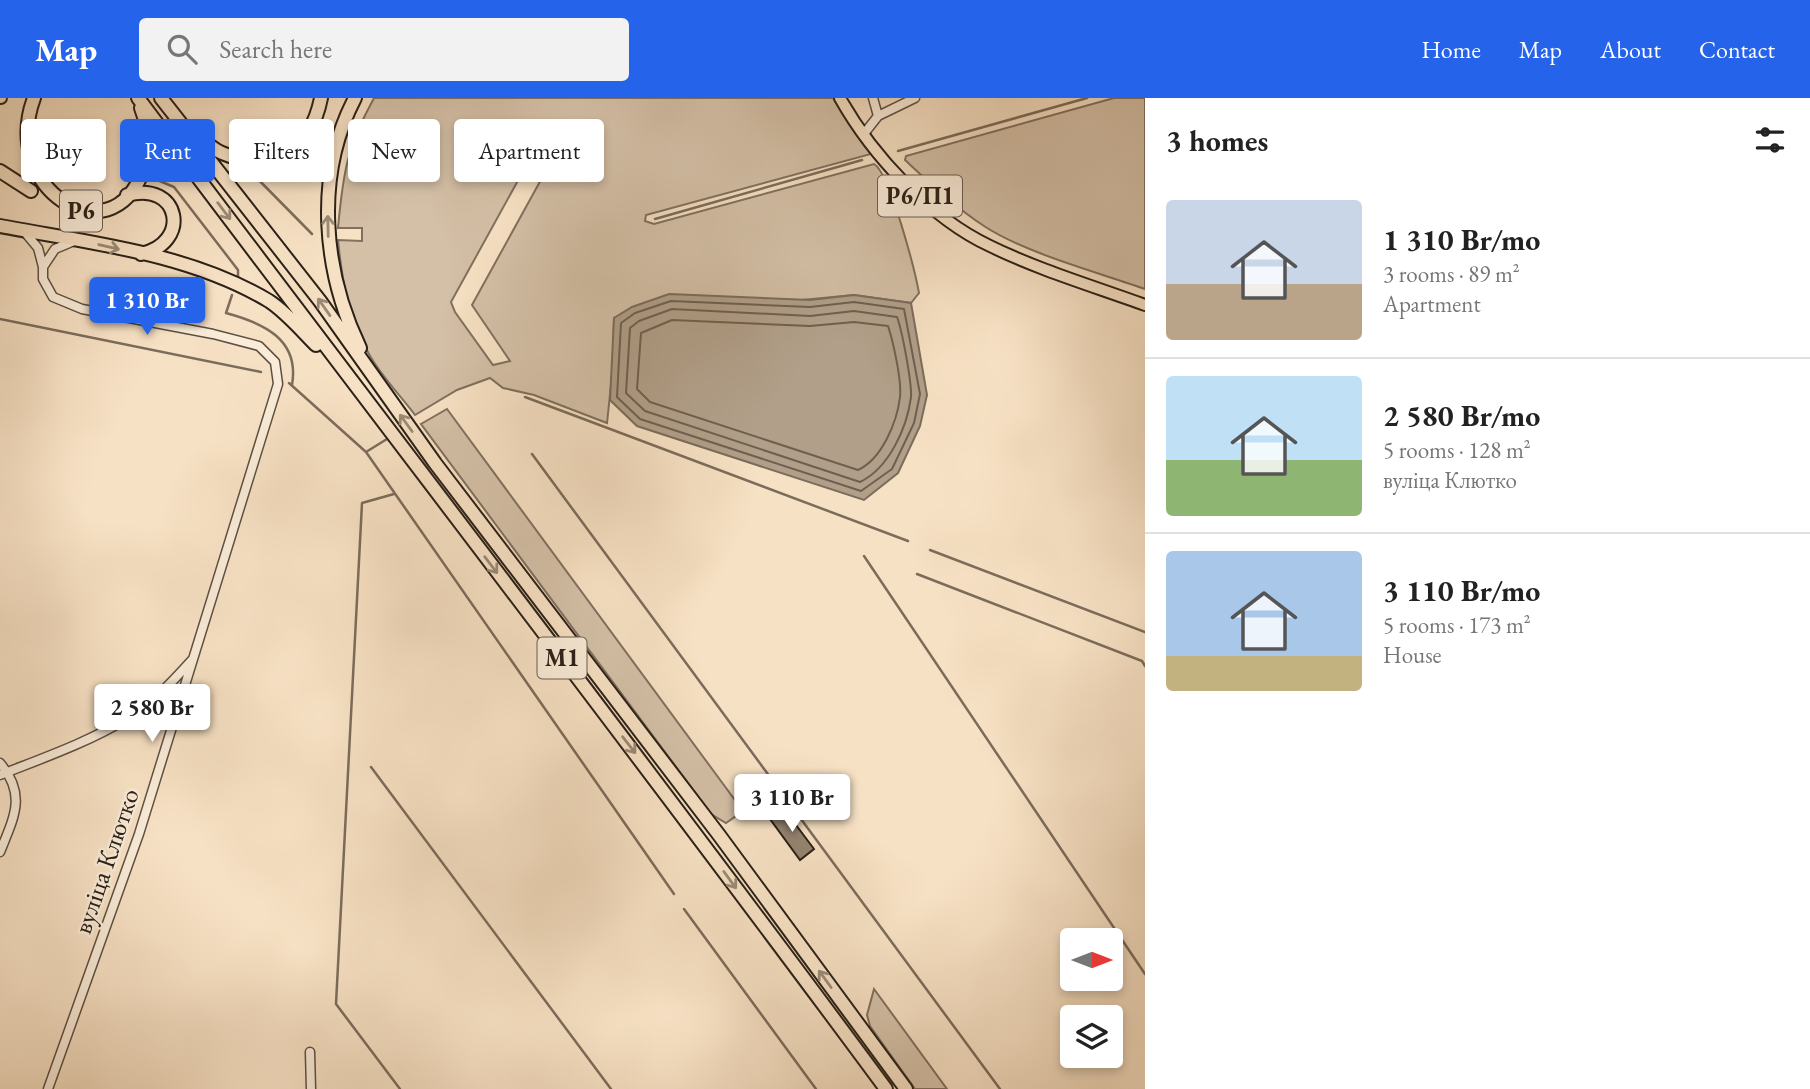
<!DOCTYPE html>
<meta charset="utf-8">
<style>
body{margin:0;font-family:"EB Garamond",serif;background:#f2f2f2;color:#222;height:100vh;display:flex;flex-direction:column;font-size:26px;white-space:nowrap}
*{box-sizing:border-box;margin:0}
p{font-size:23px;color:#767676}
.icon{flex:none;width:38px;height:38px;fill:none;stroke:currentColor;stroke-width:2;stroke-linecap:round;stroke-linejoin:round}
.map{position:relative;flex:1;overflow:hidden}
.side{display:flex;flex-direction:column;background:#fff;width:665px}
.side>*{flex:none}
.top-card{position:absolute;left:21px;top:21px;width:665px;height:63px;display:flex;gap:14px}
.needle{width:46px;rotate:90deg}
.buttons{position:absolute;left:1060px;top:830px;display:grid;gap:14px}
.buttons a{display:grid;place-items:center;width:63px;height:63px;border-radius:7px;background:#fff;box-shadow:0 4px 10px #0003;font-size:35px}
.price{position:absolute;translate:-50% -60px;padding:0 16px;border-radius:7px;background:#fff;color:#222;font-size:23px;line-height:46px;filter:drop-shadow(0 2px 4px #0008)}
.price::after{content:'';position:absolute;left:50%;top:42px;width:21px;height:16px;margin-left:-10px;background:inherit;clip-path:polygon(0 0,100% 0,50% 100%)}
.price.active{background:#2563eb;color:#fff}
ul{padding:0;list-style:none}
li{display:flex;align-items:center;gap:21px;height:175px;padding:0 21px}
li+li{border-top:2px solid #e0e0e0}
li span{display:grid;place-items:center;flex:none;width:196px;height:140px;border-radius:7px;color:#555}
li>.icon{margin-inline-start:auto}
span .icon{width:84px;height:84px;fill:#fffc;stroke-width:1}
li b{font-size:30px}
h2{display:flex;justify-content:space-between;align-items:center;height:84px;padding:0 21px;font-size:30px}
.pill{padding:0 24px;border-radius:7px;background:#fff;box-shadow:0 4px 10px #0003;font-size:24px;line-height:63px}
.pill.active{background:#2563eb;color:#fff}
header{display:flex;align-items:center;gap:42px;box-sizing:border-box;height:98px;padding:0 35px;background:#2563eb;color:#fff}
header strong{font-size:33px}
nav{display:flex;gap:38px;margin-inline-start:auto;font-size:24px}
.search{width:490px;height:63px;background:#f2f2f2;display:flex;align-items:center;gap:18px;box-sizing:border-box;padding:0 24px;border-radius:7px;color:#767676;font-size:26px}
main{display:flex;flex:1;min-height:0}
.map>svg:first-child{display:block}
.green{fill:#d4c0a7;stroke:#7f705f;stroke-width:2;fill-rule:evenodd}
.water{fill:#b19f89;stroke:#7b6c5b;stroke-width:2}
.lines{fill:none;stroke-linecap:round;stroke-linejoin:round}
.shore{stroke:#6e6050;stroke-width:2}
.stream{stroke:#7b6c5b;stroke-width:2.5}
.building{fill:#958471;stroke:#2a2017;stroke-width:2}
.minor-casing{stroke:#5d5042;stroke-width:11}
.major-casing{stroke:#2a2017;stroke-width:14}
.highway-casing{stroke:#2a2017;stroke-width:16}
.minor{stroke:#faecd9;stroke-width:8}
.major{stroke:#f7e1c4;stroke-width:10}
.highway{stroke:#f7e1c4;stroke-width:12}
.oneway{stroke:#9b8a76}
.labels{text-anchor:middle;stroke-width:5;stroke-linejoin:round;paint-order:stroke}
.shield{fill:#faecd9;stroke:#685d51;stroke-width:2}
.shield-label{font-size:24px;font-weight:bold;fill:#2a2017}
.street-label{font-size:26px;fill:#2a2017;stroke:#faecd9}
</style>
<header>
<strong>Map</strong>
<div class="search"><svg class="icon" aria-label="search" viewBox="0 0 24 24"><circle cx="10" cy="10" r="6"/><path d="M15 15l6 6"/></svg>Search here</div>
<nav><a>Home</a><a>Map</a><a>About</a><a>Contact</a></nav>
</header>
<main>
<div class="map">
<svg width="1145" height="991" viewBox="0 0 1145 991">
<rect width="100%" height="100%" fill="#f7e1c4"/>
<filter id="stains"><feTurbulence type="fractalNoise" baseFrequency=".00286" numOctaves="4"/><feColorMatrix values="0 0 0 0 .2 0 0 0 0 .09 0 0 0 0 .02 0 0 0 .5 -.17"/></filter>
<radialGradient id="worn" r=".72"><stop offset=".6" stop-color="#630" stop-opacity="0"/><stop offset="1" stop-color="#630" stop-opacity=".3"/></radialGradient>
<!-- green -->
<path class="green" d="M374,0h459l38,56 -225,61 -1,6 9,3 220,-60c16,9 41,107 45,129l-8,10 -57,-8 -240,23 -1,48 -6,57 -73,-28 -31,-7 -13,-10 -33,12 -42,25c-15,-20 -34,-39 -46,-61 -21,-36 -27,-74 -31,-114l24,1v-13h-24c5,-55 9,-81 36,-130zM542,39l17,9 6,20 -9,-3 -8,4 -76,138 38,56 -17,4 -38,-53 -4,-10z
M1114,0h31v191c-48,-17 -120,-36 -161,-63 -29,-19 -54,-43 -79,-66l1,-4z
M447,311l296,402 -17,12 -15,-9 -290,-390z
M874,891l73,100h-32l-45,-63 -3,-11z"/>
<!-- water -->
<path class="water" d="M669,196l141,6 44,-5 57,8 16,92 -7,31 -22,47 -34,27 -227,-74 -27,-26 4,-82 18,-11z"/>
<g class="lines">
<!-- shore -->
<path class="shore" d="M671,203l139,6 44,-5 50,7 16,85 -6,29 -22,46 -31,22 -221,-72 -23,-22 4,-74 14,-10z
M672,211l138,7 44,-5 43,6c5,13 15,66 14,80 -4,31 -22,71 -51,85l-215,-71 -19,-18 4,-65 9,-7z
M672,222l138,6 44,-4 34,4c5,15 14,55 12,71 -3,25 -18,62 -42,73l-208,-68 -13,-13 4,-56z"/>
<!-- stream -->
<path class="stream" d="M898,53l189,-53
M248,71l64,65
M150,79l24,10 64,83v8
M655,121l207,-59
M232,197l-6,18c37,10 74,26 66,72
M0,221l261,53
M289,285l77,69 308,442
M525,299l383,144
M366,354l21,-13
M532,356l468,635
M394,396l-32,9 -26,501 64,85
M930,452l215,82
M864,458l281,418
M917,476l225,87 3,5
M371,669l240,322
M684,811l132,180"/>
</g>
<!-- building -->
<path class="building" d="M784,711l30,40 -14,11 -30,-41z"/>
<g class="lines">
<defs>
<path id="minor" d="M873,0l5,18
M863,37l15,-19 37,-18
M23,132l15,18 5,19v12l10,18 29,12 131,25 46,12 16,16 3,22 -139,450 -91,255
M43,169l12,-18 19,-8
M0,665c27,32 14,54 0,89
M0,677c43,-17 89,-33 128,-57 24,-14 45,-37 64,-58
M310,954l1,37"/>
<path id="major" d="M0,0h1
M840,0c32,57 90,120 150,148 49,24 103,40 155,59"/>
<path id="highway" d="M34,0c-34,91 76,161 109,73 8,-21 6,-42 -2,-63
M138,0c249,331 502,658 748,991
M161,0l159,203 115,162 284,372 187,254
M355,0c-41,78 -32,173 5,250
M195,35c8,7 17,16 27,20 50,21 89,-4 99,-55
M0,73l31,20
M127,97c53,-15 65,48 14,59
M0,128c90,17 189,27 269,75 17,11 33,30 47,44"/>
</defs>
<!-- minor casing -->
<use href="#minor" class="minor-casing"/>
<!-- major casing -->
<use href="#major" class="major-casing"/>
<!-- highway casing -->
<use href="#highway" class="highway-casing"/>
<!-- minor -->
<use href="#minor" class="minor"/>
<!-- major -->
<use href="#major" class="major"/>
<!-- highway -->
<use href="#highway" class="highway"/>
</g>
<!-- one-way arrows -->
<defs><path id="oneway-shaft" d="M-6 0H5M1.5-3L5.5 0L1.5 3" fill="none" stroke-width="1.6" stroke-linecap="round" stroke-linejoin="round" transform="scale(1.75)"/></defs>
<g class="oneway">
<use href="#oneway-shaft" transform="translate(224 113) rotate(53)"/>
<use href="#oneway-shaft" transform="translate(328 128) rotate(-91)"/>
<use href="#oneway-shaft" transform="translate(109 149) rotate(13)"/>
<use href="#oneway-shaft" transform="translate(324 209) rotate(-125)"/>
<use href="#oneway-shaft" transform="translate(406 325) rotate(-126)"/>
<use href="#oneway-shaft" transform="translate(491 467) rotate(53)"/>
<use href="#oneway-shaft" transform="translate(629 647) rotate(52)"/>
<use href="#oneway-shaft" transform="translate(730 782) rotate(54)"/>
<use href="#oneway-shaft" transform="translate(825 881) rotate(-126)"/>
</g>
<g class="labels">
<!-- shield labels -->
<g class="shield">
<rect x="878" y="77.5" width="84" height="41" rx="5"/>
<rect x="60" y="92.5" width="42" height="41" rx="5"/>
<rect x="537.5" y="539.5" width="49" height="41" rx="5"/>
</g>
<g class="shield-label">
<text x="920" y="106">Р6/П1</text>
<text x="81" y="121">Р6</text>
<text x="562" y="568">М1</text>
</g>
<!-- street labels -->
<g class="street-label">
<text transform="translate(106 763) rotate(-71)" y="9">вуліца Клютко</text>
</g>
</g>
<rect width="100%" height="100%" filter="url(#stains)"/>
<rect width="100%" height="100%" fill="url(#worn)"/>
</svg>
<div class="buttons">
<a><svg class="needle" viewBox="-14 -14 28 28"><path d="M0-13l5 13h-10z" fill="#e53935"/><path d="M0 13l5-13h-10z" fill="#767676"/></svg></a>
<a><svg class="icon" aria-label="layers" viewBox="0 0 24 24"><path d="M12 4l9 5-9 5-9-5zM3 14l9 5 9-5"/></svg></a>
</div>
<b class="price active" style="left:147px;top:239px">1 310 Br</b>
<b class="price" style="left:152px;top:646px">2 580 Br</b>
<b class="price" style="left:792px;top:736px">3 110 Br</b>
<div class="top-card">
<a class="pill">Buy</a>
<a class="pill active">Rent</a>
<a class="pill">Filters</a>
<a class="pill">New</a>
<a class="pill">Apartment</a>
</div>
</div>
<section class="side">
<h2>3 homes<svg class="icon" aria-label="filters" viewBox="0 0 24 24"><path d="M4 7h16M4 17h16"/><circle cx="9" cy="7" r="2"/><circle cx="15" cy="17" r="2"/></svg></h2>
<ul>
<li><span style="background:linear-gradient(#c9d6e8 60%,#b9a48a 0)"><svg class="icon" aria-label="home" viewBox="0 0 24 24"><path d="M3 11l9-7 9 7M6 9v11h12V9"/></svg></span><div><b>1 310 Br/mo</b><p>3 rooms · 89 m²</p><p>Apartment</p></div></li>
<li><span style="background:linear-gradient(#bfe0f5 60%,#8fb573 0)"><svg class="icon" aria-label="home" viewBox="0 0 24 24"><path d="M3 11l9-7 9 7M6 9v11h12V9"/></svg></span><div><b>2 580 Br/mo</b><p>5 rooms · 128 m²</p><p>вуліца Клютко</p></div></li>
<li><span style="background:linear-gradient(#a9c7e8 75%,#c2b280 0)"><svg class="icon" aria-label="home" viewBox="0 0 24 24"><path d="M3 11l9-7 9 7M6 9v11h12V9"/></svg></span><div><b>3 110 Br/mo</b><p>5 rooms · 173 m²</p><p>House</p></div></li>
</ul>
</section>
</main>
